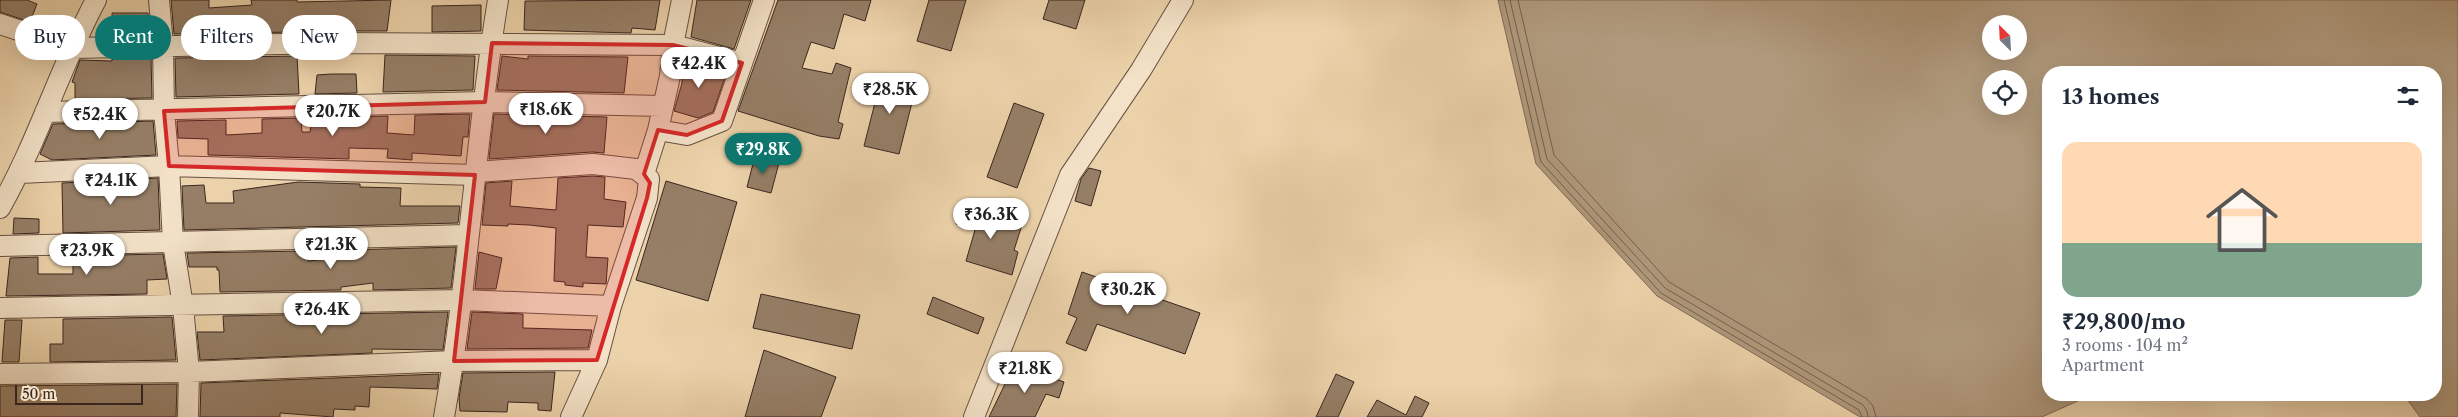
<!DOCTYPE html>
<meta charset="utf-8">
<style>
body{margin:0;font-family:"Libre Caslon Text",serif;background:#f2f2f3;color:#1f2937;height:100vh;display:flex;flex-direction:column;font-size:19px;white-space:nowrap}
*{box-sizing:border-box;margin:0}
p{font-size:16px;color:#747a83}
.icon{flex:none;width:28px;height:28px;fill:none;stroke:currentColor;stroke-width:2;stroke-linecap:round;stroke-linejoin:round}
.map{position:relative;flex:1;overflow:hidden}
.panel{position:absolute;left:2042px;top:66px;width:400px;height:335px;display:flex;flex-direction:column;background:#fff;border-radius:20px;box-shadow:0 5px 20px #0002}
.panel>*{flex:none}
.banner{position:absolute;left:15px;top:15px;width:475px;height:45px;display:flex;gap:10px}
.needle{width:32px;rotate:336deg}
.controls{position:absolute;left:1982px;top:15px;display:grid;gap:10px}
.controls a{display:grid;place-items:center;width:45px;height:45px;border-radius:50%;background:#fff;box-shadow:0 5px 20px #0002;font-size:25px}
.scale{position:absolute;left:15px;bottom:12px;width:128px;box-sizing:border-box;padding-left:5px;border:2px solid #39261f;border-top:0;font-size:14px;line-height:18px;white-space:nowrap;color:#39261f;-webkit-text-stroke:4px #f3e2c8;paint-order:stroke}
.price{position:absolute;translate:-50% -42px;padding:0 11px;border-radius:18px;background:#fff;color:#222;font-size:16px;line-height:32px;filter:drop-shadow(0 1px 2px #0008)}
.price::after{content:'';position:absolute;left:50%;top:30px;width:15px;height:11px;margin-left:-8px;background:inherit;clip-path:polygon(0 0,100% 0,50% 100%)}
.price.current{background:#0f766e;color:#fff}
ul{padding:0;list-style:none}
li{display:grid;align-content:center;gap:10px;height:265px;padding:0 20px}
li+li{border-top:1px solid #e0e1e3}
li span{display:grid;place-items:center;height:155px;border-radius:15px;color:#555}
li>.icon{margin-inline-start:auto}
span .icon{width:90px;height:90px;fill:#fffc;stroke-width:1}
li b{font-size:21px}
h2{display:flex;justify-content:space-between;align-items:center;height:60px;padding:0 20px;font-size:21px}
.pill{padding:0 18px;border-radius:22px;background:#fff;box-shadow:0 5px 20px #0002;font-size:18px;line-height:45px}
.pill.current{background:#0f766e;color:#fff}
.map>svg:first-child{display:block}
.water{fill:#af987b;stroke:#806a56;fill-rule:evenodd}
.lines{fill:none;stroke-linecap:round;stroke-linejoin:round}
.shore{stroke:#745f4d;stroke-width:1}
.building{fill:#967f67;stroke:#39261f}
.minor-casing{stroke:#665142;stroke-width:22}
.minor{stroke:#f3e2c8;stroke-width:20}
.marked{fill:#d62828;fill-opacity:0.2;stroke:#d62828;stroke-width:4;stroke-linejoin:round}
</style>
<div class="map">
<svg width="2458" height="417" viewBox="0 0 2458 417">
<rect width="100%" height="100%" fill="#ecd2aa"/>
<filter id="stains"><feTurbulence type="fractalNoise" baseFrequency=".004" numOctaves="4"/><feColorMatrix values="0 0 0 0 .2 0 0 0 0 .09 0 0 0 0 .02 0 0 0 .5 -.17"/></filter>
<radialGradient id="worn" r=".72"><stop offset=".6" stop-color="#630" stop-opacity="0"/><stop offset="1" stop-color="#630" stop-opacity=".3"/></radialGradient>
<!-- water -->
<path class="water" d="M1498,0h960v417h-38l-16,-22h32v-323h-387v323h42l-49,22h-182l-203,-121 -121,-132zM1991,24h28v27h-28zM1991,79h28v27h-28z"/>
<g class="lines">
<!-- shore -->
<path class="shore" d="M1504,0l37,162 120,131 198,117 3,7
M1510,0l37,159 118,129 198,117 4,6 1,6
M1518,0l36,155 115,127 198,117 6,7 3,11"/>
</g>
<!-- building -->
<path class="building" d="M0,0h27l10,4 -7,18 -30,-10z
M171,0h38v8l43,-3 -1,-5h46v2l94,-2 -4,31h-64l1,-5 -29,3v3l-121,2z
M660,0l-5,30 -23,-2 -1,5 -107,-3 1,-29z
M697,0h54l-17,49 -43,-12z
M778,0h93l-6,21 -21,-7 -10,35 -23,-7 -9,26 30,6 4,-11 15,5 -13,54 5,2 -4,15 -20,-3 -81,-25z
M929,0h37l-15,51 -34,-10z
M1049,0h36l-9,29 -33,-10z
M481,5v26l-49,1v-26z
M112,13h36l2,22h-38z
M385,55l90,1 -2,34 -90,2z
M297,56l2,38 -123,3 -1,-39z
M502,56l26,3v-3l100,1 -4,36 -127,-3z
M151,58l1,40 -77,1v-16l-3,-1 8,-22 32,1v-2z
M683,60l44,11 -14,41 -15,6 -24,-7 8,-28z
M331,74h25l1,19 -42,1 2,-19z
M882,75l35,8 -18,71 -35,-8z
M1014,103l30,11 -27,74 -30,-11z
M470,114l-2,23h-5l-2,19 -49,-3v7l-25,-2 1,-9 -39,-1v11l-141,-4v-16l-30,-1 -1,-17 49,-1v15l36,-2v-14l39,-1 1,14h8l2,-14 76,-2 -1,17 27,2 1,-20z
M494,114l113,3 -3,36 -12,-1 -103,7z
M153,121l3,34 -104,5 -12,-6 13,-30z
M755,156l24,7 -8,30 -24,-6z
M1089,168l12,3 -10,35 -16,-5 6,-22z
M593,176l12,1 -1,22 22,3 -3,25 -35,-2 -2,32 22,1 -2,26 -23,-1v4l-18,-2v-3l-11,-1 2,-53 -27,-3 -21,-1v2l-26,-1 4,-42 26,-2 -2,25 46,4 2,-32z
M158,178l2,52 -97,3 -1,-50z
M666,181l71,21 -29,99 -72,-21z
M298,182l62,2v3l41,1 -1,18h60l-2,17 -274,7 -2,-44 22,-1 2,18h28l-1,-12z
M962,205l60,20 -8,25 4,2 -6,23 -46,-14 9,-31 -19,-6z
M14,218l25,1v14l-26,1z
M456,247l-5,41 -78,2v-7l-32,4v3l-121,2 -1,-22h-2v-3h-28l-2,-14 120,-2 1,10 41,-4 -1,-7z
M479,252l23,6 -6,31h-21z
M163,254l4,25 -20,1v14l-141,2 4,-38 28,-1v17h35v-18z
M1082,272l118,41 -15,41 -88,-30 -11,27 -20,-8 11,-25 -9,-4z
M761,294l99,21 -8,34 -99,-21z
M933,297l51,21 -6,16 -51,-20z
M448,312l-5,38 -71,-1v4l-172,7 -3,-28h27l-1,-16z
M472,312l51,2v14l69,2 -4,18 -121,1z
M172,317l4,43 -126,2v-18h13v-25z
M5,320h17l-3,42h-17z
M764,350l72,27 -15,40h-76z
M1017,365l47,17 -5,16 -13,-4 -11,23h-46l17,-35 5,2z
M555,372l-4,39 -13,-1v-7l-30,-1 -1,10 -47,-1 -1,-13 4,-25z
M439,374l-2,15 -67,-2 -1,20 -14,-1v4l-21,-1 -1,8 -53,-4v4h-80l1,-34z
M1336,374l18,8 -16,35h-22z
M177,384l-1,33h-176v-31z
M1415,396l14,7 -7,14h-55l10,-17 29,15z"/>
<g class="lines">
<defs>
<path id="minor" d="M159,0l4,45 1,66 5,55 4,77 10,63 6,66 -1,45
M0,24l72,24 265,-5 336,2 69,18
M45,112l440,-10 177,4
M658,130l29,5 35,-14 42,-121
M20,173l149,-7 306,9v-3l118,-8 43,5 13,10 -2,19 -36,108 -14,54 -26,57
M644,174l14,-44 12,-54 3,-31 9,-45
M0,208c38,-67 60,-141 96,-208
M0,246l468,-11
M0,308l463,-8 148,6
M0,374l189,-2 265,-11 143,-1
M444,417c25,-138 31,-279 54,-417
M974,417l96,-242 71,-105 42,-70"/>
</defs>
<!-- minor casing -->
<use href="#minor" class="minor-casing"/>
<!-- minor -->
<use href="#minor" class="minor"/>
</g>
<!-- marked area -->
<path class="marked" d="M492,43l181,2 69,18 -20,58 -35,14 -29,-5 -14,44 6,9 -3,15 -50,162 -143,1 21,-186 -306,-9 -5,-55 321,-9z"/>
<rect width="100%" height="100%" filter="url(#stains)"/>
<rect width="100%" height="100%" fill="url(#worn)"/>
</svg>
<div class="controls">
<a><svg class="needle" viewBox="-14 -14 28 28"><path d="M0-13l5 13h-10z" fill="#e53935"/><path d="M0 13l5-13h-10z" fill="#747a83"/></svg></a>
<a><svg class="icon" aria-label="locate" viewBox="0 0 24 24"><circle cx="12" cy="12" r="6"/><path d="M12 2v4M12 18v4M2 12h4M18 12h4"/></svg></a>
</div>
<div class="scale">50 m</div>
<b class="price" style="left:699px;top:89px">₹42.4K</b>
<b class="price" style="left:890px;top:115px">₹28.5K</b>
<b class="price" style="left:546px;top:135px">₹18.6K</b>
<b class="price" style="left:333px;top:137px">₹20.7K</b>
<b class="price" style="left:100px;top:140px">₹52.4K</b>
<b class="price current" style="left:763px;top:175px">₹29.8K</b>
<b class="price" style="left:111px;top:206px">₹24.1K</b>
<b class="price" style="left:991px;top:240px">₹36.3K</b>
<b class="price" style="left:331px;top:270px">₹21.3K</b>
<b class="price" style="left:87px;top:276px">₹23.9K</b>
<b class="price" style="left:1128px;top:315px">₹30.2K</b>
<b class="price" style="left:322px;top:335px">₹26.4K</b>
<b class="price" style="left:1025px;top:394px">₹21.8K</b>
<div class="banner">
<a class="pill">Buy</a>
<a class="pill current">Rent</a>
<a class="pill">Filters</a>
<a class="pill">New</a>
</div>
<section class="panel">
<h2>13 homes<svg class="icon" aria-label="filters" viewBox="0 0 24 24"><path d="M4 7h16M4 17h16"/><circle cx="9" cy="7" r="2"/><circle cx="15" cy="17" r="2"/></svg></h2>
<ul>
<li><span style="background:linear-gradient(#ffd9b3 65%,#7fa58c 0)"><svg class="icon" aria-label="home" viewBox="0 0 24 24"><path d="M3 11l9-7 9 7M6 9v11h12V9"/></svg></span><div><b>₹29,800/mo</b><p>3 rooms · 104 m²</p><p>Apartment</p></div></li>
</ul>
</section>
</div>
